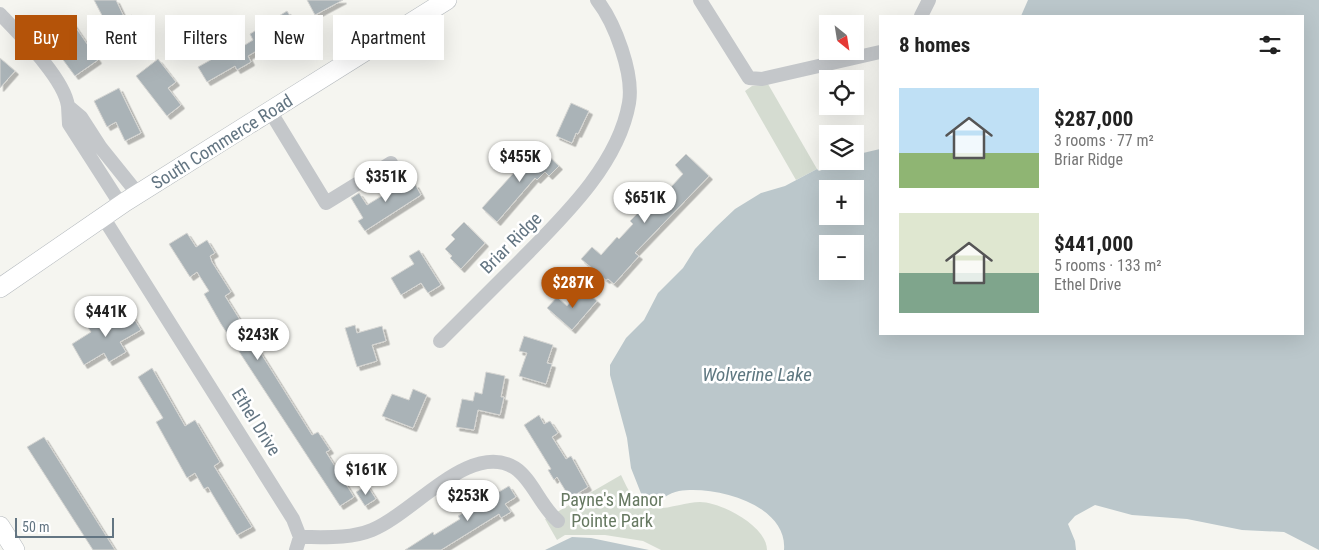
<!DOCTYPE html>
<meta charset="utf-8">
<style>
body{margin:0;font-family:"Roboto Condensed",sans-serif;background:#f6f6f6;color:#222;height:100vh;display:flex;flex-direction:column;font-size:19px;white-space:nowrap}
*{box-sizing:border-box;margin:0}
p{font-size:16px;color:#767676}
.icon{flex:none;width:28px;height:28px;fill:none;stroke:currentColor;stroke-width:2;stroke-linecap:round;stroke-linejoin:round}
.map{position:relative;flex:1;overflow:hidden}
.details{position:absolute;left:879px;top:15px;width:425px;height:320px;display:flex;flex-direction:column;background:#fff;border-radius:0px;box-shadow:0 5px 20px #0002}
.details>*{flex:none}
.banner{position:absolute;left:15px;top:15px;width:475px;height:45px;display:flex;gap:10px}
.needle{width:32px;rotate:150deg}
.buttons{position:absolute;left:819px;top:15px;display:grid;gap:10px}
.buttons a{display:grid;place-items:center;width:45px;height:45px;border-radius:0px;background:#fff;box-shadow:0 5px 20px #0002;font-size:25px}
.scale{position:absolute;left:15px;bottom:12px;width:99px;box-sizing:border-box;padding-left:5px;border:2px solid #637582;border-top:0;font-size:14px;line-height:18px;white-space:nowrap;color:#637582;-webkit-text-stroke:4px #fff;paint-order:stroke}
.price{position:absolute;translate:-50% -42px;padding:0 11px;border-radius:18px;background:#fff;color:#222;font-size:16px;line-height:32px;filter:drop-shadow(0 1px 2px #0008)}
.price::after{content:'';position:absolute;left:50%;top:30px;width:15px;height:11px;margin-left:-8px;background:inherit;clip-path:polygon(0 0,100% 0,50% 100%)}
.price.selected{background:#b45309;color:#fff}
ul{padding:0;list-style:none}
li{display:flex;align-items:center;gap:15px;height:125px;padding:0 20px}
li span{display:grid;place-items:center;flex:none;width:140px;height:100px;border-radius:0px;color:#555}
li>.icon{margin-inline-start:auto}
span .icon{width:60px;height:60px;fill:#fffc;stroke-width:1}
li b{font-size:21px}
h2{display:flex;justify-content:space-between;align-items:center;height:60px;padding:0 20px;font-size:21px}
.chip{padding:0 18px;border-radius:0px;background:#fff;box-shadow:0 5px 20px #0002;font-size:18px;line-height:45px}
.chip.selected{background:#b45309;color:#fff}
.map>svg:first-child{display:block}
.green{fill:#d5dcd1}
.water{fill:#bbc7cb;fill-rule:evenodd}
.building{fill:#aab3b7;stroke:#d6d6d3;filter:url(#shadow)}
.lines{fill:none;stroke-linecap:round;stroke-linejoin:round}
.secondary-casing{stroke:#b4b9bd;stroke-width:20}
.street{stroke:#c4c7ca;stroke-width:14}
.secondary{stroke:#fff;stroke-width:19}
.labels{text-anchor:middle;stroke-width:5;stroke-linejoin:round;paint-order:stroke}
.street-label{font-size:18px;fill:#637582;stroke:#fff}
.park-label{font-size:18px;fill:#677962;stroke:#fff}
.water-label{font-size:19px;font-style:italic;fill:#5e7780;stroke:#fff}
</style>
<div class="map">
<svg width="1319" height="550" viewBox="0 0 1319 550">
<defs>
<filter id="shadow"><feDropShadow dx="3.5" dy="3.5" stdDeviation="0" flood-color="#0004"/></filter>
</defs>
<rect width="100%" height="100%" fill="#f5f5f0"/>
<!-- green -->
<path class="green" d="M768,84l49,85 -21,11 -51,-89 7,-5z
M621,475c6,12 12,28 26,32 15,5 37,-5 53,-5 21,0 67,24 67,48h-106l-18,-9 -38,-6h-40l-8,5 -12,-21z"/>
<!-- water -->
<path class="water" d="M1028,0h291v550l-35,-18 -42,-2 -55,-11 -55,-4 -37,-10 -20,11 -7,8 7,17 1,9h-292c4,-46 -70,-65 -105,-59 -10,2 -19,9 -27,14l-8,-4 -13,-33 -4,-30 -17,-63v-10l16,-27 18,-18 14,-27 25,-25 12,-19 21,-22 19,-18 26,-16 24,-7 32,-17 2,2 27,-10h9v-4l8,-4 17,-4v185h422v-318h-281zM828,189h27v27h-27zM828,244h27v27h-27z
M572,537l19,1 58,12h-104z"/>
<!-- building -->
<path class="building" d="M94,0h22l9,19 7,-4 14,26 -24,13z
M307,0h36l-28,15z
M287,11l10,16 -49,29 3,6 -14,8 -2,-4 -28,16 -9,-15 32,-18 2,4 21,-13 -3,-6z
M70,19l28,41 -23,16 -17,-23 8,-6 -12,-17z
M0,58l15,13 -15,17z
M158,59l18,23 -8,6 13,17 -14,11 -31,-40z
M119,88l22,45 -16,8 -9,-19 -9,5 -13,-26z
M571,103l18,8 -11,23 -2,-1 -4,10 -16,-7z
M538,146l21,20 -10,10 -4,-4 -8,8 -2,-2 -38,44 -15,-14z
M686,154l23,22 -74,77 4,3 -25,28 -6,-5 -2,1 -25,-21 11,-12 9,8 16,-18 2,2 14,-15 -3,-3 11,-11 -8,-7 11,-12 18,17 13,-15 -5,-5 13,-14 -8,-9z
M403,175l8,12 4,-3 6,11 -56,36 -7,-10 5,-3 -12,-20 8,-5 8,12 31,-19 -4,-5z
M464,222l21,21 -24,26 -11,-11 2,-2 -7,-7 10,-10 -4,-4z
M187,233l9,14 11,-7 8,13 -5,3 2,6 19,30 -6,4 87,139 6,-3 12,18 -4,2 28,45 -14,9 -119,-182 -17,-30 5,-3 -12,-19 -7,5 -21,-33z
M419,250l22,35 -13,8 -7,-10 -20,12 -10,-17 23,-14 -5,-8z
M582,288l15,13 -25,29 -25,-22 10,-11 10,9z
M128,309l13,21 -21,12 6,10 -17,10 -5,-9 -20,12 -12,-21 19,-12 -4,-6 16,-10 4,6z
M355,325l2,8 25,-7 4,15 -14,4 5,16 -20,6 -12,-39z
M524,336l29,9 -6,18 5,1 -6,20 -27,-8 8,-23 -8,-2z
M152,368l33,58 10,-6 25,42 -6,4 38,61 -15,8 -29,-48 -4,2 -9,-16 -8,5 -31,-56 7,-4 -25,-41z
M486,372l19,4 -4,21h3l-4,18 -22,-5 -4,20 -18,-3 6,-28 11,2 2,-9 7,2z
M413,389l14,6 -14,33 -31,-12 10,-22 17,6z
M539,415l5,9 6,-3 8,12 -6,4 14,22 5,-3 17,31 -18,11 -13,-21 -3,3 -6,-10 3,-1 -27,-44z
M44,437l71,113h-22l-66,-103z
M367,485l9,14 -11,7 -9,-14z
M509,486l7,11 -11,7 6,8 -10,6 -2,-4 -58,36h-36l28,-18 1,3 26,-16 -2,-3z"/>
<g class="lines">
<defs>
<path id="secondary" d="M0,288l125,-86 322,-202
M0,526l15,24"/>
</defs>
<!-- secondary casing -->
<use href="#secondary" class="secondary-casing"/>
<!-- street -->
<path class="street" d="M700,0l49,78 13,1 118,-27
M0,14c20,21 64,64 68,92
M921,16l8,-16
M270,111l56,92 65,-40
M121,205l-52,-81 -1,-18 13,11 20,31 37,46
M103,217l190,302 7,18 -4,13
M440,341c26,-26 52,-52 78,-78 43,-44 100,-97 111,-160 5,-29 -14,-80 -32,-103
M300,537c24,0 50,2 72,-7 41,-16 98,-90 143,-62 17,11 26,39 43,53"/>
<!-- secondary -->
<use href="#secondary" class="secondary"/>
</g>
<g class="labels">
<!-- street labels -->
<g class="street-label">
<text transform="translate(222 142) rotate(-32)" y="6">South Commerce Road</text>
<text transform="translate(511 243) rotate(-45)" y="6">Briar Ridge</text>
<text transform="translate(256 422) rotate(58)" y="6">Ethel Drive</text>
</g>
<!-- park labels -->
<g class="park-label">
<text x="612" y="506">Payne's Manor<tspan x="612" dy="21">Pointe Park</tspan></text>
</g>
<!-- water labels -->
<g class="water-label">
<text x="757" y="381">Wolverine Lake</text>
</g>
</g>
</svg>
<div class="buttons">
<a><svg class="needle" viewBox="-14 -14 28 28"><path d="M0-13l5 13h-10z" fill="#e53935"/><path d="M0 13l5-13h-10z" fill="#767676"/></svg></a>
<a><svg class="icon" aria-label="locate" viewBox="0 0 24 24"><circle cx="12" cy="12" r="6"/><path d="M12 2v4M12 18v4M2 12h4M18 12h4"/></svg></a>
<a><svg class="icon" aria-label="layers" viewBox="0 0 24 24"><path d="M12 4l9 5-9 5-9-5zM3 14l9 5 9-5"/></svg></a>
<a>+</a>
<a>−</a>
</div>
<div class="scale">50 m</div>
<b class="price" style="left:520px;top:183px">$455K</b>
<b class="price" style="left:386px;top:203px">$351K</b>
<b class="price" style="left:645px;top:224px">$651K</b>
<b class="price selected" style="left:573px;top:309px">$287K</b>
<b class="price" style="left:106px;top:338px">$441K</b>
<b class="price" style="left:258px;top:361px">$243K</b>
<b class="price" style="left:366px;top:496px">$161K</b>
<b class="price" style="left:468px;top:522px">$253K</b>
<div class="banner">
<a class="chip selected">Buy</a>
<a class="chip">Rent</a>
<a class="chip">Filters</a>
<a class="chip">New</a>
<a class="chip">Apartment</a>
</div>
<section class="details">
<h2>8 homes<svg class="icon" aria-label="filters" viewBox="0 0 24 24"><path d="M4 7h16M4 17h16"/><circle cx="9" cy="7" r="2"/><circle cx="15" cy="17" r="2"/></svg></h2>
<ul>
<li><span style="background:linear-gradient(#bfe0f5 65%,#8fb573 0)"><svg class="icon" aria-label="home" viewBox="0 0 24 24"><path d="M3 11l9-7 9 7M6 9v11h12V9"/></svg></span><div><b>$287,000</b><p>3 rooms · 77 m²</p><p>Briar Ridge</p></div></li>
<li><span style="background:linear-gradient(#dfe7d0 60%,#7fa58c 0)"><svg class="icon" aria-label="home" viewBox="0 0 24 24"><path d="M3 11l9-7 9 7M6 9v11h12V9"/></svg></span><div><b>$441,000</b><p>5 rooms · 133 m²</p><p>Ethel Drive</p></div></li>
</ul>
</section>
</div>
